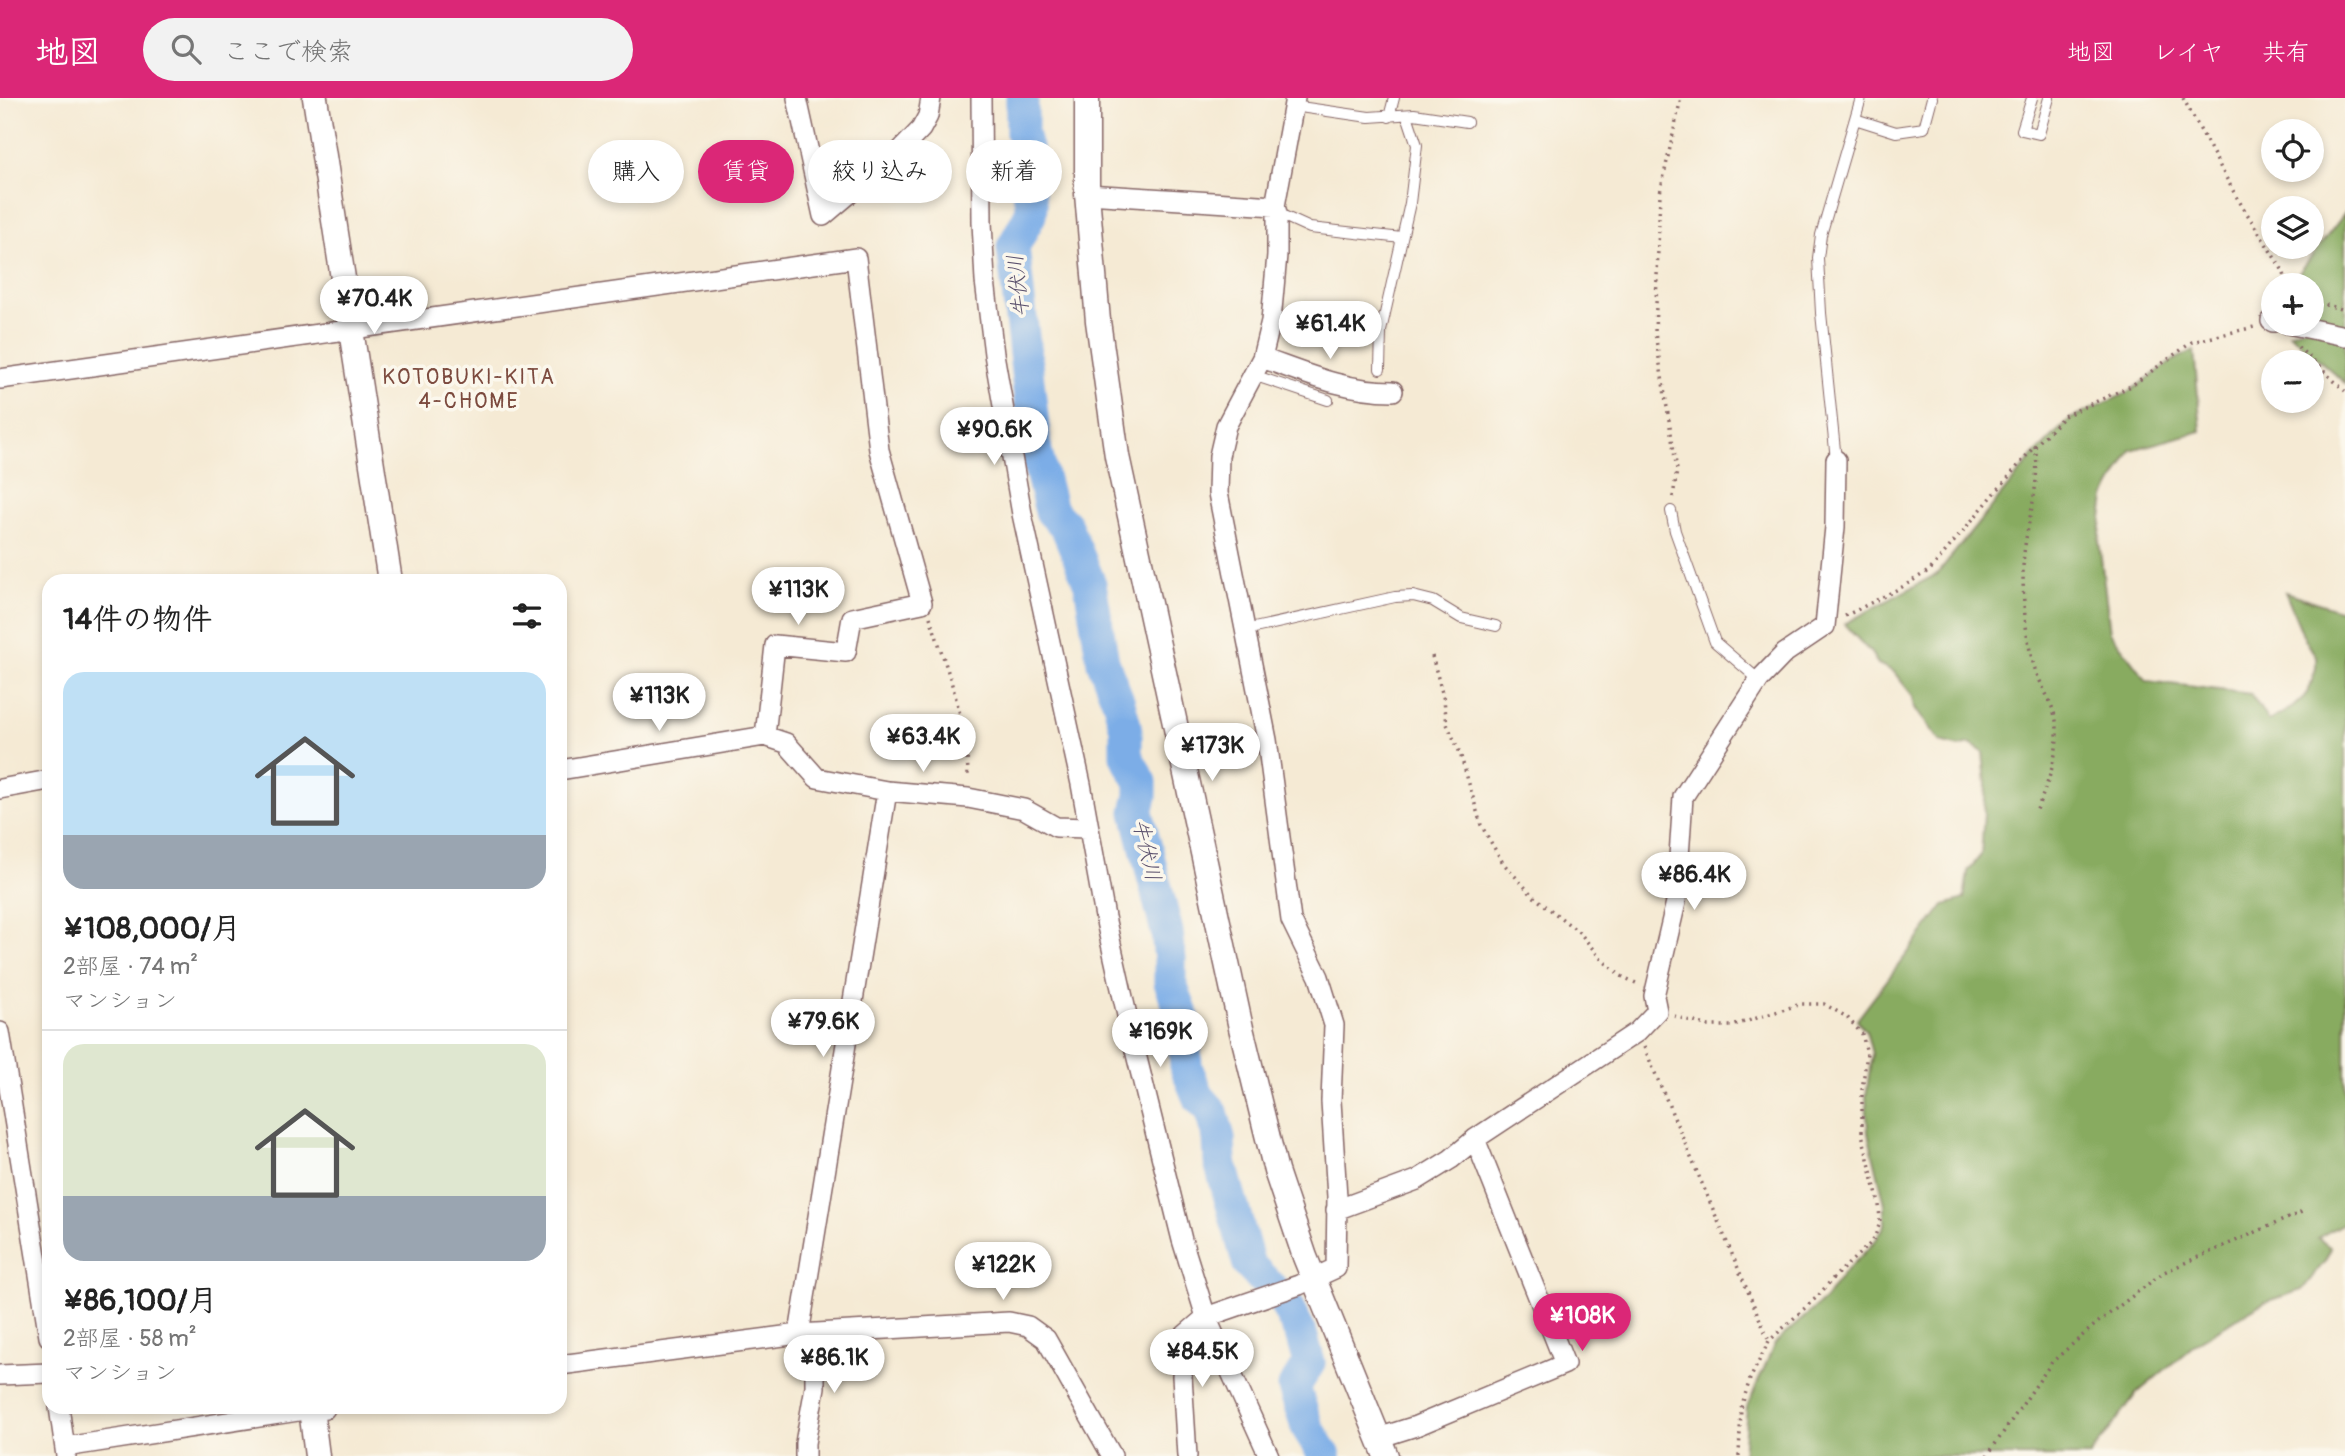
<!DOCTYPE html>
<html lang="ja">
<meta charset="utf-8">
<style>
body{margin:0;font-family:Pangolin,"Klee One",sans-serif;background:#f2f2f2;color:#222;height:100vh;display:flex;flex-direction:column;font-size:26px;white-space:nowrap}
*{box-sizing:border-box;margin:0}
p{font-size:23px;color:#767676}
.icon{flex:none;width:38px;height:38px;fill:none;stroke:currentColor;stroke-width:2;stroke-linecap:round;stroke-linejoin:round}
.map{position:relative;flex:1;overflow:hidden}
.drawer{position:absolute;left:42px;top:476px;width:525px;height:840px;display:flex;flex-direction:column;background:#fff;border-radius:21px;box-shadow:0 4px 10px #0003}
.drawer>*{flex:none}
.hud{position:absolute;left:588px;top:42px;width:665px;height:63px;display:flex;gap:14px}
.controls{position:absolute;left:2261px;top:21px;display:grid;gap:14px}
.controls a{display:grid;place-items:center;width:63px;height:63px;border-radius:50%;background:#fff;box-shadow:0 4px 10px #0003;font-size:35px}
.price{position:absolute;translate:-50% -60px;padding:0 16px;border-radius:24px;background:#fff;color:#222;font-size:23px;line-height:46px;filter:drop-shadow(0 2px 4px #0008)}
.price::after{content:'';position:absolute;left:50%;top:42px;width:21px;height:16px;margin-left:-10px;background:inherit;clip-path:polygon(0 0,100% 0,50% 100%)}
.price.active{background:#db2777;color:#fff}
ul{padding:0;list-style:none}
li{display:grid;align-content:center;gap:14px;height:371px;padding:0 21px}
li+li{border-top:2px solid #e0e0e0}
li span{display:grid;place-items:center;height:217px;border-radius:21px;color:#555}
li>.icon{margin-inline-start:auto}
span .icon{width:126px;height:126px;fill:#fffc;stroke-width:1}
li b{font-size:30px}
h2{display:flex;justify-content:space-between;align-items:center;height:84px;padding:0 21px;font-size:30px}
.tag{padding:0 24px;border-radius:32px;background:#fff;box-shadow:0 4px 10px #0003;font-size:24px;line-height:63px}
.tag.active{background:#db2777;color:#fff}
header{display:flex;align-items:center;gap:42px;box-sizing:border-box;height:98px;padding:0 35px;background:#db2777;color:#fff}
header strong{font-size:33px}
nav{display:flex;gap:38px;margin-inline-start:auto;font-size:24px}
.search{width:490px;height:63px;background:#f2f2f2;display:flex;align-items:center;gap:18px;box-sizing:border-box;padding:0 24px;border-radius:38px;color:#767676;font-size:26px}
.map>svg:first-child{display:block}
.forest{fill:#88ab60;stroke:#696546;stroke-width:2}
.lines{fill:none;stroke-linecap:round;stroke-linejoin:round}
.river{stroke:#7bade7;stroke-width:33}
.service-casing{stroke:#866666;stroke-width:12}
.minor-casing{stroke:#866666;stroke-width:22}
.tertiary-casing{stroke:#866666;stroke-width:27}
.path{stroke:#866666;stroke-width:3.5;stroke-dasharray:2 5;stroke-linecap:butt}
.service{stroke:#fff;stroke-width:10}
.minor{stroke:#fff;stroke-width:19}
.tertiary{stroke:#fff;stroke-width:24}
.labels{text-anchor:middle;stroke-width:7;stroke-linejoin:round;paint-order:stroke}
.water-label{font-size:21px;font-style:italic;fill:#5b516d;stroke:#fbf7ec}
.neighbourhood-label{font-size:21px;letter-spacing:2px;fill:#7c4a3e;stroke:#fbf7ec}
</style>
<header>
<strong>地図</strong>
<div class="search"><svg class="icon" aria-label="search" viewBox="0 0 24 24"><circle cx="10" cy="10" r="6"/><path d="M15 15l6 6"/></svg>ここで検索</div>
<nav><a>地図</a><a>レイヤ</a><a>共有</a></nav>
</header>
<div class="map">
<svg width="2345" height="1358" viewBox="0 0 2345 1358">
<rect width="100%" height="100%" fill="#fbf7ec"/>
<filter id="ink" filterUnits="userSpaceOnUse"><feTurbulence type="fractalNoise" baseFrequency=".0143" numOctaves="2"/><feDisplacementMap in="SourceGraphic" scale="14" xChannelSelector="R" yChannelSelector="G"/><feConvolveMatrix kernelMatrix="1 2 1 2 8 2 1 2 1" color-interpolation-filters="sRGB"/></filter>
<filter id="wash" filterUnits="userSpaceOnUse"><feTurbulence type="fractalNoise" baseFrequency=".00686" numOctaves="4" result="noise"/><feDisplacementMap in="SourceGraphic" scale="28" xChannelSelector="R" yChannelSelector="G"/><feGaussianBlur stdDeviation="1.57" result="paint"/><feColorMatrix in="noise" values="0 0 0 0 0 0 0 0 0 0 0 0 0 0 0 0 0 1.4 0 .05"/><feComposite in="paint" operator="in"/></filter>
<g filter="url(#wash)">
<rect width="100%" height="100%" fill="#f5ead4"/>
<!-- forest -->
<path class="forest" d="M2345,115v170l-56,-50 23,-9 2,-25 -2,-14h-11l-6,-7z
M2194,252l7,81 -70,19 -26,47 -6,44 11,91 37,49 104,13 17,27 25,-14 15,-14 8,-25v-11l-13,-22 -18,-43 54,18 6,-1v613l-27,16 13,10 -6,13 -23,29 -37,12 -65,38 -64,54 -46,62h-347l4,-49 28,-64 50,-44 16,-23 33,-33 11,-18v-21l-17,-71 -2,-37 6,-42 -6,-23 -9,-11 87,-115 20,-6 4,-28 13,-16 5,-70 -3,-33 -13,-8 -11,3 -19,-5 -25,-34 -2,-12 -20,-25 -15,-7 -7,-11 -27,-29 93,-50 97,-119 36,-36 57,-26 47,-33z"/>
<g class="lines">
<!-- river -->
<path class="river" d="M1022,0v35l6,22 -1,27 4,22 -1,11 -17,32 23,205 15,59 15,15 24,58 13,78 16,41 7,26v27l15,26v14l-4,16 30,120 3,27v23l13,35 3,50 12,29 14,16 7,26 1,24 29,103 35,36 17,33 8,29 -15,24 13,40 18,29"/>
</g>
</g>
<g filter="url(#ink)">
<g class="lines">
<defs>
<path id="service" d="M2032,0l-10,32 17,4 10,-36
M1293,8l76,11 45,-3 53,8
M1389,19l5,-19
M1855,21l41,13 28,-4 8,-30
M1277,115l33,15 92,10
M1380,271l1,-38 29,-128 7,-58 -10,-30
M1253,277l75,25
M1836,362l-15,-147 -3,-55 3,-23 40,-137
M1671,413l4,20 40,111 44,38
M1245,532l150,-33 18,-1 20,5 28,17 35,8"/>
<path id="minor" d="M797,0l26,118 77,-65 21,-22 7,-13 3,-18
M981,0l1,124 3,59 9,73 28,160 59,270 24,133 28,125 49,198 24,77 63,139
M1087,96l188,12
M2271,223l2,1
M2288,226l57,12
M1262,260c45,16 83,33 131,33
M0,281l856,-121 23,192 43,153 -70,15 -6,34 -71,-7 -10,91
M560,672l205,-34 21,7 31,35 70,13 81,7 56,11 32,18 31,1
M0,691l49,-9
M0,934l49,305
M1336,1112l81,-30 34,-21 24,-20 162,-107 20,-21 -3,-15 22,-94 7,-105 76,-117 26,-27 40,-27 10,-99 1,-67
M799,1236l88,-543
M560,1267l239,-31 210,-12 19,4 18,13 66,117
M0,1277l49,-2
M59,1309l7,49
M1378,1340l38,-12 149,-62 -90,-225
M65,1349l246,-38
M805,1358v-13l10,-56v-53
M1187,1358l-5,-80 3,-41 21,-18 93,-32 37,-17 1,-71 -6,-96 3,-76 -15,-48 -28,-57 -24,-180 -49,-247 1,-37 7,-30 36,-68 9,-37 6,-66v-42l-2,-7 20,-108"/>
<path id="tertiary" d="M315,0l75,483
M1087,0v96l11,127 19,135 124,572 35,143 29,86 81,199
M317,1358l-6,-47 12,-2"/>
</defs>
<!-- service casing -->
<use href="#service" class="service-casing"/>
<!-- minor casing -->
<use href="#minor" class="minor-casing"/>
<!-- tertiary casing -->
<use href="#tertiary" class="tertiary-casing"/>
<!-- path -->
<path class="path" d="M2183,0l53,98 47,75 5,14
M2312,203l33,9
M2298,249l47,44
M2035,348c7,42 -11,80 -12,122 0,32 2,70 12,101 7,20 21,38 22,60 1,29 -10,56 -21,83
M1673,399l4,-27 -22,-137 5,-140 21,-95
M1845,518l57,-29 28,-17 103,-122 31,-32 67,-30 61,-44 62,-15
M930,519c17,53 38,105 38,162
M1432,558l12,44 3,24 13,29 21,72 22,38 30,33 47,37 21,26 20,17 17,8
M1674,918l35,10h23l69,-22h23l23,13 15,17 5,19 -5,37v44l17,70 1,19 -7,18 -39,36 -16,19 -49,45 -19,38 -9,29 -2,48
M1644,949l125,294
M1987,1358l65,-94 45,-39 67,-51 138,-60"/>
<!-- service -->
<use href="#service" class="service"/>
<!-- minor -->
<use href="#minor" class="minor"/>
<!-- tertiary -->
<use href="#tertiary" class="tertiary"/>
</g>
</g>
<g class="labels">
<!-- water labels -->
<g class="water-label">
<text transform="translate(1018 188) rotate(-96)" y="7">牛伏川</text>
<text transform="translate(1147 752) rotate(77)" y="7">牛伏川</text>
</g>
<!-- neighbourhood labels -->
<g class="neighbourhood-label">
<text x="469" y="286">KOTOBUKI-KITA<tspan x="469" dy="24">4-CHOME</tspan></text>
</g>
</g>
</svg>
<div class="controls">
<a><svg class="icon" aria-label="locate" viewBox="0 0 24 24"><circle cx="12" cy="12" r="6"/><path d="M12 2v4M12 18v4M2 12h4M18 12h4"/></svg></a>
<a><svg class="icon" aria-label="layers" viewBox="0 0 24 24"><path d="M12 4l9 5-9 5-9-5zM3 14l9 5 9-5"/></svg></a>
<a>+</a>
<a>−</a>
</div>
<b class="price" style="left:374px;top:238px">¥70.4K</b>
<b class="price" style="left:1330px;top:263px">¥61.4K</b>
<b class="price" style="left:994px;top:369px">¥90.6K</b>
<b class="price" style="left:798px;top:529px">¥113K</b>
<b class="price" style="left:659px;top:635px">¥113K</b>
<b class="price" style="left:923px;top:676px">¥63.4K</b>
<b class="price" style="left:1212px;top:685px">¥173K</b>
<b class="price" style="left:1694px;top:814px">¥86.4K</b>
<b class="price" style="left:823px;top:961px">¥79.6K</b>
<b class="price" style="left:1160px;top:971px">¥169K</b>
<b class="price" style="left:1003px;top:1204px">¥122K</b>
<b class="price active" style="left:1582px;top:1255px">¥108K</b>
<b class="price" style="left:1202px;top:1291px">¥84.5K</b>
<b class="price" style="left:834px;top:1297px">¥86.1K</b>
<div class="hud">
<a class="tag">購入</a>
<a class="tag active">賃貸</a>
<a class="tag">絞り込み</a>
<a class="tag">新着</a>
</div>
<section class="drawer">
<h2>14件の物件<svg class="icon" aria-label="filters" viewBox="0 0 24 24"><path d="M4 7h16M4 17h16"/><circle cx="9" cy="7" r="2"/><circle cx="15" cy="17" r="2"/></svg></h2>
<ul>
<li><span style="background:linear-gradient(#bfe0f5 75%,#9aa5b1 0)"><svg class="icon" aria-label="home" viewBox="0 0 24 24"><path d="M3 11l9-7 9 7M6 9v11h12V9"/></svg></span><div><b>¥108,000/月</b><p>2部屋 · 74 m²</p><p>マンション</p></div></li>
<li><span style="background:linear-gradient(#dfe7d0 70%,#9aa5b1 0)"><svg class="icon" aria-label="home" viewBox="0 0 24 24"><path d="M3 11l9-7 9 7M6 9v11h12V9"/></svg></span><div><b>¥86,100/月</b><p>2部屋 · 58 m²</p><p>マンション</p></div></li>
</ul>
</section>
</div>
